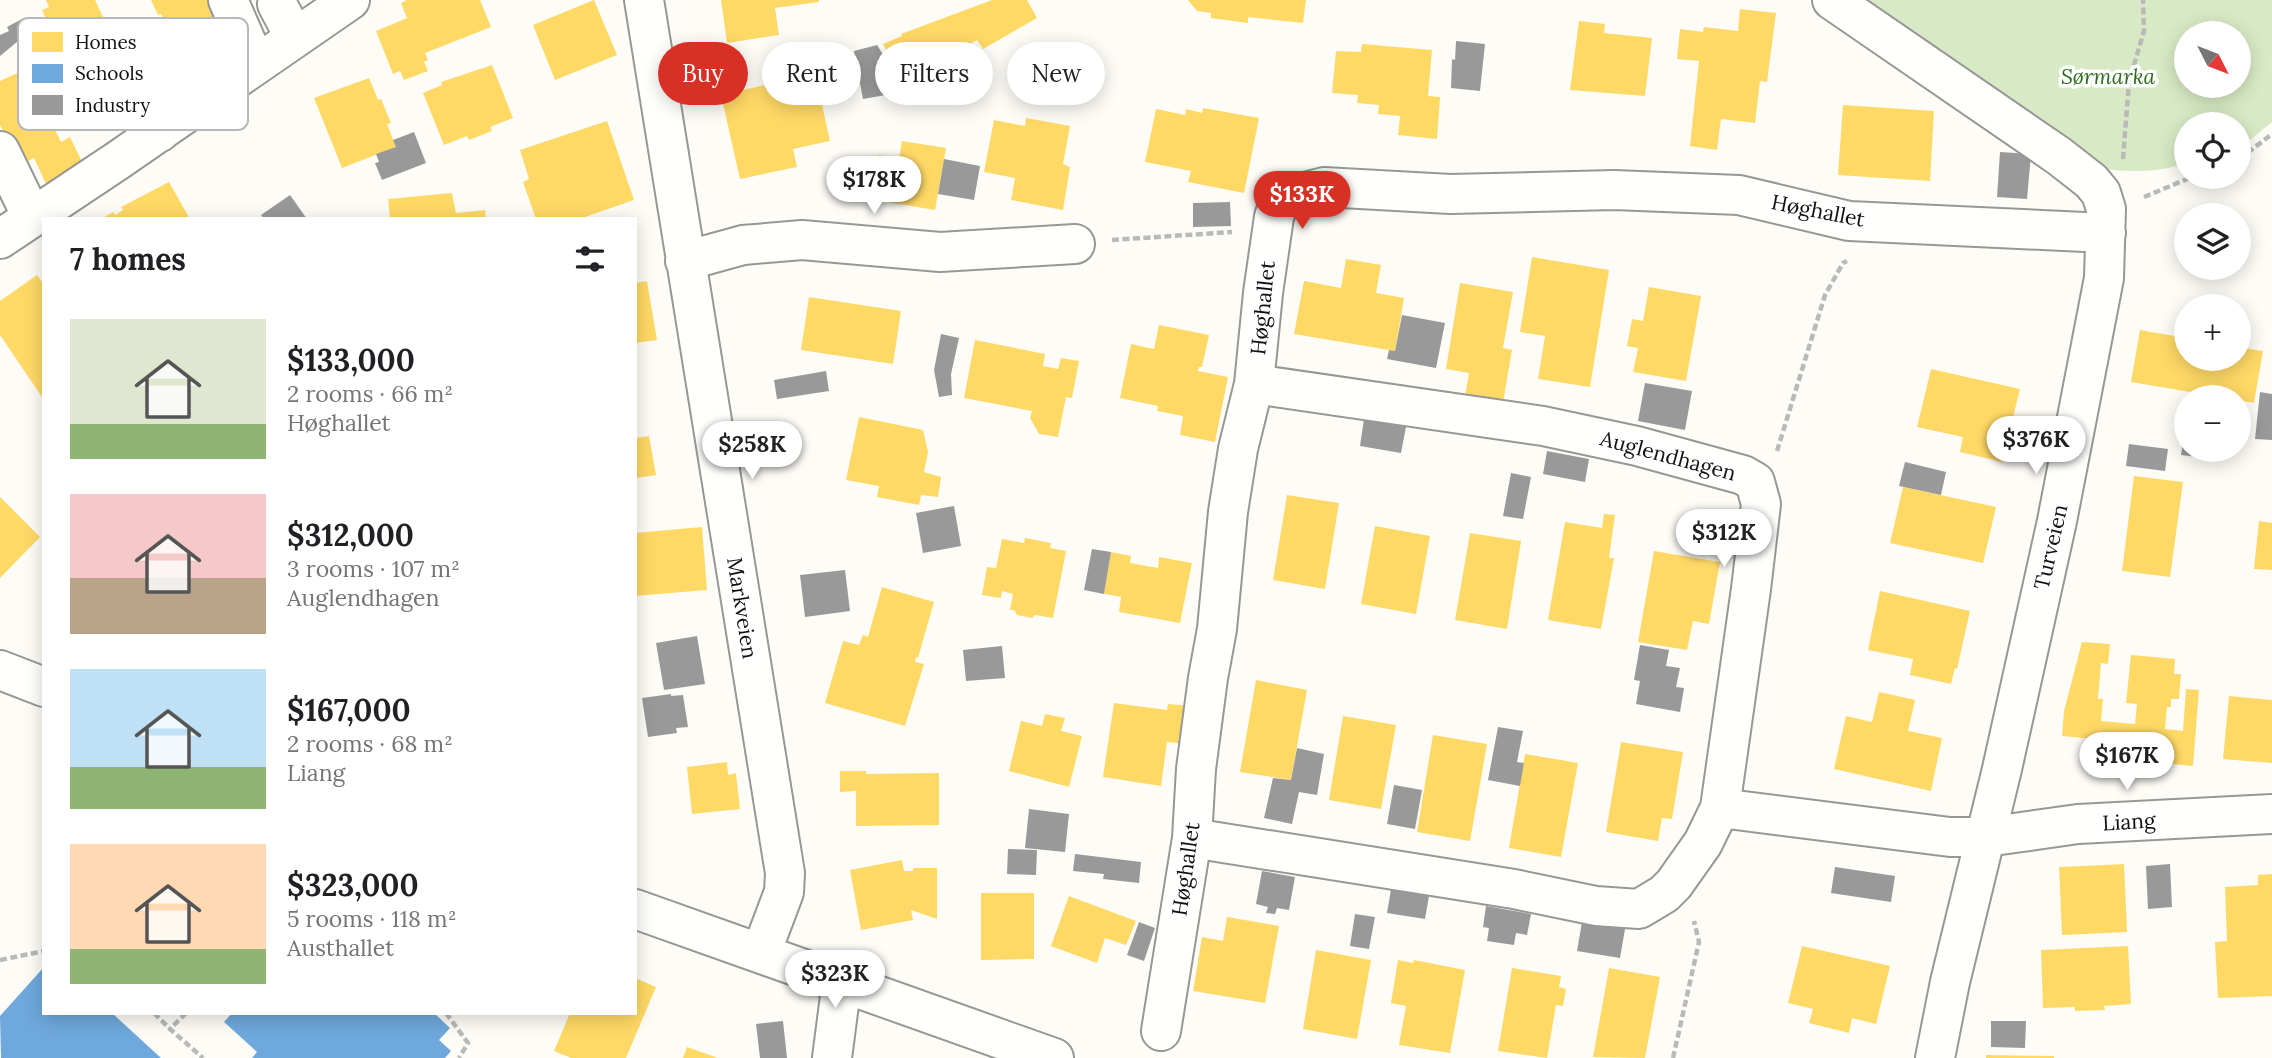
<!DOCTYPE html>
<meta charset="utf-8">
<style>
body{margin:0;font-family:Lora,serif;background:#f2f2f2;color:#202124;height:100vh;display:flex;flex-direction:column;font-size:26px;white-space:nowrap}
*{box-sizing:border-box;margin:0}
p{font-size:23px;color:#757577}
.icon{flex:none;width:38px;height:38px;fill:none;stroke:currentColor;stroke-width:2;stroke-linecap:round;stroke-linejoin:round}
.map{position:relative;flex:1;overflow:hidden}
.details{position:absolute;left:42px;top:217px;width:595px;height:798px;display:flex;flex-direction:column;background:#fff;border-radius:0px;box-shadow:0 4px 18px #0003}
.details>*{flex:none}
.guide{position:absolute;left:658px;top:42px;width:665px;height:63px;display:flex;gap:14px}
.needle{width:46px;rotate:132deg}
.buttons{position:absolute;left:2174px;top:21px;display:grid;gap:14px}
.buttons a{display:grid;place-items:center;width:77px;height:77px;border-radius:50%;background:#fff;box-shadow:0 4px 18px #0003;font-size:35px}
.price{position:absolute;translate:-50% -60px;padding:0 16px;border-radius:24px;background:#fff;color:#222;font-size:23px;line-height:46px;filter:drop-shadow(0 2px 4px #0008)}
.price::after{content:'';position:absolute;left:50%;top:42px;width:21px;height:16px;margin-left:-10px;background:inherit;clip-path:polygon(0 0,100% 0,50% 100%)}
.price.current{background:#d93025;color:#fff}
ul{padding:0;list-style:none}
li{display:flex;align-items:center;gap:21px;height:175px;padding:0 28px}
li span{display:grid;place-items:center;flex:none;width:196px;height:140px;border-radius:0px;color:#555}
li>.icon{margin-inline-start:auto}
span .icon{width:84px;height:84px;fill:#fffc;stroke-width:1}
li b{font-size:30px}
h2{display:flex;justify-content:space-between;align-items:center;height:84px;padding:0 28px;font-size:30px}
.tag{padding:0 24px;border-radius:32px;background:#fff;box-shadow:0 4px 18px #0003;font-size:24px;line-height:63px}
.tag.current{background:#d93025;color:#fff}
.map>svg:first-child{display:block}
.forest{fill:#d8eac5;fill-rule:evenodd}
.homes{fill:#ffd966}
.schools{fill:#6fa8dc}
.industry{fill:#999}
.lines{fill:none;stroke-linecap:round;stroke-linejoin:round}
.minor-casing{stroke:#979795;stroke-width:42}
.path{stroke:#b9b9b8;stroke-width:4.5;stroke-dasharray:7 3.5;stroke-linecap:butt}
.minor{stroke:#fffffe;stroke-width:38}
.labels{text-anchor:middle;stroke-width:7;stroke-linejoin:round;paint-order:stroke}
.park-label{font-size:21px;font-style:italic;fill:#2f6b1f;stroke:#fff}
.street-label{font-size:21px;fill:#111;stroke:#fff}
.key{fill:#fff;stroke:#b8b8b8;stroke-width:2}
.key-label{font-size:19px;fill:#111}
</style>
<div class="map">
<svg width="2272" height="1058" viewBox="0 0 2272 1058">
<rect width="100%" height="100%" fill="#fdfcf7"/>
<!-- forest -->
<path class="forest" d="M1858,0h414v122l-21,17 -13,5v-20h-52v39c-28,10 -54,9 -83,6zM2186,33h52v53h-52z"/>
<!-- homes -->
<path class="homes" d="M46,0h49l16,34 -48,22 -21,-46 7,-3z
M151,0h56l14,30 -42,21 -18,-37 -3,1z
M407,0h73l11,27 -66,26 3,7 -4,2 4,9 -24,9 -4,-9 -7,3 -17,-43 31,-13 -6,-15z
M594,0l23,55 -62,25 -22,-55z
M721,0h98v2l-44,6 4,27 -52,8z
M992,0h35l10,18 -54,31 -6,-9 -55,31 -2,-5 -18,11 -19,-33 19,-8 -1,-2z
M1188,0h118l-3,23 -55,-6v6l-37,-5v-5l-14,-2z
M1740,9l36,4 -9,69 -7,-1 -5,42 -34,-4 -4,31 -27,-4 9,-85 -22,-2 3,-30 23,3 1,-5 34,4z
M1579,21l26,3 -1,9 48,5 -7,58 -75,-6z
M1362,44l70,6 -4,46 12,1 -3,42 -39,-4 2,-19 -22,-2 1,-9 -22,-2 1,-8 -26,-2 4,-42 25,1z
M492,65l21,53 -23,9 2,4 -23,9 -2,-4 -23,9 -21,-52 19,-8 -1,-3z
M26,69l35,73 9,-5 13,27 -35,24 -14,-30 -15,8 -19,-41v-44z
M369,78l9,22 3,-1 10,24 -4,1 9,23 -54,21 -28,-70z
M779,82l4,16 36,-7 11,50 -37,8 4,18 -57,12 -19,-84z
M1843,105l91,6 -4,70 -92,-6z
M1203,108l56,10 -15,75 -56,-11 3,-11 -46,-9 11,-53 29,6 1,-6 16,4z
M1026,118l44,8 -7,38 7,3 -7,43 -52,-10 4,-22 -31,-6 10,-52 31,6z
M607,121l27,79 -55,19h-43l-13,-37 6,-3 -9,-29z
M902,141l44,7 -11,62 -65,-11 8,-44 21,4z
M169,182l21,37h-89l12,-7 2,3 8,-5 -2,-3z
M452,193l4,20 29,-3 1,9h-96l-2,-20z
M1532,257l77,13 -19,117 -52,-8 7,-43 -25,-4z
M1346,259l35,6 -5,28 28,5 -9,53 -101,-17 10,-53 37,7z
M37,275l7,10v115l-44,-65v-34z
M647,281l10,59 -22,3v-60z
M1460,283l53,9 -10,56 9,2 -9,53 -38,-7 4,-23 -23,-4z
M1649,287l52,9 -15,85 -53,-9 5,-24 -11,-2 5,-27 11,2z
M809,297l92,14 -8,53 -92,-14z
M1159,325l50,10 -7,32h-3l-1,4 30,6 -13,65 -35,-7 3,-19 -26,-5 1,-5 -38,-8 11,-54 23,5z
M2140,330l46,8v21h52v-12l25,4 -9,52 -16,-3v-3h-18l-89,-15z
M975,340l70,14 -2,12 15,3 3,-11 18,3 -7,37 -6,-1 -8,40 -19,-3 -9,-16 2,-7 -68,-13z
M1931,369l89,20 -18,73 -42,-10 3,-15 -46,-10z
M859,417l64,13 5,22 -4,20 17,5 -3,20 -17,-2 -2,10 -42,-8 2,-11 -33,-6z
M649,436l7,39 -21,3v-40z
M2134,476l49,6 -13,95 -48,-6z
M1903,487l93,20 -13,56 -93,-20z
M1287,495l52,8 -14,86 -52,-9z
M0,497l40,40 -40,41z
M1604,514l11,1 -6,43h5l-13,71 -53,-9 17,-98 37,6z
M2259,521l13,2v47l-18,-1z
M1375,526l55,10 -14,78 -55,-10z
M702,527l5,63 -72,6v-63z
M1470,533l51,8 -14,88 -52,-9z
M1025,538l26,5 -1,5 16,3 -13,67 -18,-3 -3,3 -15,-3 -3,-5h-4l3,-16 -11,-3 -1,7 -19,-3 5,-28 9,1 6,-29 22,4z
M1654,551l66,11 -11,62 -16,-3 -6,29 -49,-8z
M1111,552l20,4 -1,7 28,5 1,-11 33,6 -12,60 -61,-11 2,-15 -17,-3z
M882,587l52,15 -16,56 -2,-1 -1,5 9,2 -19,62 -80,-23 18,-62 16,4 4,-10 5,2z
M1880,591l90,20 -13,58 -2,-1 -4,16 -41,-9 3,-16 -45,-9z
M2082,642l28,2 -2,20 -7,-1 -3,36h5l-2,22 34,3 2,-20 -11,-1 5,-48 44,4 -1,15h7l-2,25h-8v8h-4l-2,22 18,2 3,-42 13,1 -6,76 -95,-9 2,-22 -5,-1 -1,5 -32,-3 2,-25z
M1256,680l51,10 -16,90 -51,-8z
M1879,692l36,8 -7,31 34,7 -11,53 -97,-22 12,-53 26,6z
M2229,696l43,4v63l-49,-4z
M1114,703l53,7 1,-6 23,2 -6,38 -18,-2 -6,44 -58,-9z
M1045,714l20,4 -4,13 21,5 -13,51 -60,-16 12,-50 21,5z
M1343,716l53,9 -15,84 -52,-9z
M1433,735l54,9 -17,97 -53,-9z
M1621,742l62,10 -11,67 -10,-1 -4,23 -52,-9z
M1525,754l53,9 -17,94 -52,-9z
M727,762l1,13 8,-2 4,36 -48,5 -5,-47z
M840,771h26v3l73,-1v52l-83,1v-35l-16,1z
M902,860l2,11h9v-3h24v51l-26,-9 2,10 -52,10 -11,-60z
M2124,864l3,68 -65,3 -3,-68z
M2272,874v122l-54,2 -3,-56 12,-1 -2,-54 33,-2v-10z
M981,893h53v66l-53,1z
M1069,896l67,25 -10,24 -21,-7 -8,25 -46,-17z
M1227,917l52,9 -14,77 -72,-12 9,-54 21,4z
M1802,946l88,20 -14,58 -24,-6 -3,15 -40,-10 4,-14 -25,-6z
M2128,946l3,58 -27,2 1,4 -30,1v-4l-32,1 -2,-58z
M1316,950l55,10 -14,79 -54,-10z
M1398,960l15,3 1,-3 51,10 -15,83 -51,-8 7,-39 -15,-3z
M1512,968l49,8 -2,11 7,2 -3,17 -7,-1 -9,53 -49,-7z
M1609,968l51,9 -15,81 -52,-1z
M635,978l21,9 -30,71h-55l-17,-7 16,-38h65z
M687,1047l31,11h-35z
M1986,1055l68,1v2h-68z"/>
<!-- schools -->
<path class="schools" d="M44,967v46h68l49,45h-160l-1,-42z
M232,1013h202l16,15 -11,12 12,11 -6,7h-193l5,-6 -33,-30z"/>
<!-- industry -->
<path class="industry" d="M22,19l7,13 -29,24v-21l9,-4 -2,-4z
M1456,41l29,3 -5,47 -29,-3 1,-29 3,1z
M877,45l7,11 7,38 -28,5 -9,-48z
M414,132l12,31 -44,17 -7,-17 4,-1 -3,-8 20,-7 -3,-7z
M2000,152l31,2 -4,45 -30,-2z
M944,159l36,7 -6,34 -36,-6z
M290,195l17,24h-43l-3,-4z
M1230,202l1,24 -38,1v-24z
M1402,315l43,8 -9,45 -49,-9 2,-9 6,1z
M941,334l18,4 -8,36 1,21 -13,2 -5,-27z
M826,371l3,20 -52,8 -3,-19z
M1645,383l47,8 -7,39 -47,-9z
M2260,392l12,2v46l-17,-1z
M1364,419l42,8 -5,26 -41,-7z
M2184,435l2,15h29l-1,9 -33,-4z
M2129,444l39,5 -3,22 -39,-5z
M1547,451l42,8 -4,23 -42,-8z
M1905,462l41,10 -5,23 -42,-9z
M1511,473l20,4 -8,42 -20,-3z
M954,506l7,40 -38,7 -7,-40z
M1092,549l19,3 -7,42 -20,-4z
M845,570l5,41 -45,6 -5,-42z
M697,636l8,48 -41,6 -8,-47z
M1640,645l29,5 -3,16 14,2 -4,19 8,1 -4,24 -44,-8 4,-23 -6,-1z
M1002,646l3,32 -39,3 -3,-31z
M671,694v2l12,-1 5,32 -12,1 1,5 -29,4 -6,-39z
M1498,727l25,4 -6,31 7,1 -4,23 -32,-6z
M1297,748l27,6 -7,41 -18,-3 -7,32 -28,-6 9,-40 18,2z
M1394,785l28,5 -7,39 -28,-5z
M1029,809l40,5 -4,38 -40,-4z
M1008,849l29,1 -1,25 -29,-1z
M1075,854l66,8 -2,21 -36,-4 1,-5 -31,-3z
M2170,864l2,43 -24,2 -2,-43z
M1835,867l60,9 -4,26 -60,-9z
M1262,871l33,6 -6,33 -12,-2 -2,6 -9,-1 2,-6 -12,-3z
M1391,889l38,7 -4,23 -38,-6z
M1486,906l45,8 -4,21 -11,-2 -2,12 -27,-4 2,-13 -6,-1z
M1355,914l20,3 -6,32 -19,-3z
M1139,922l16,6 -11,33 -17,-6z
M1582,922l43,7 -5,29 -43,-7z
M783,1021l4,37h-27l-4,-34z
M1991,1021h35l-1,27 -34,-1z"/>
<g class="lines">
<defs>
<path id="minor" d="M228,0l28,64
M644,0l141,873 -1,19 -23,61
M1832,0l227,156 32,25 10,12 5,16 -2,69 -47,243 -55,248 -52,213 -15,76
M277,4l18,34
M144,101l16,31
M0,151l32,66
M0,239l117,-78 233,-161
M685,261l58,-16 59,-5 138,12 135,-8
M1254,384l289,42 94,20 106,29 12,7 6,22 -10,85 -31,219 230,29h36l92,-13 194,-10
M0,670l44,17
M1192,838l322,51 82,17 43,3 25,-15 10,-10 29,-41 17,-35
M635,909l419,149
M1161,1031l31,-193 4,-69 12,-91 9,-49 11,-117 10,-63 16,-65 9,-91 11,-76 4,-12 15,-10 31,-8 126,7 164,-4 125,5 110,26 257,12
M832,1058l10,-77"/>
</defs>
<!-- minor casing -->
<use href="#minor" class="minor-casing"/>
<!-- path -->
<path class="path" d="M2238,157l8,-3 26,-20
M2123,159l6,-77 15,-51 -1,-31
M2144,197l48,-20
M1112,240l120,-8
M1777,451l48,-156 18,-32 4,-2
M0,960l44,-9
M154,1013l16,16
M186,1013l-16,16 33,29
M446,1013l22,30 -9,15
M1673,1058l26,-116 -5,-21"/>
<!-- minor -->
<use href="#minor" class="minor"/>
</g>
<g class="labels">
<!-- park labels -->
<g class="park-label">
<text x="2108" y="84">Sørmarka</text>
</g>
<!-- street labels -->
<g class="street-label">
<text transform="translate(1818 211) rotate(11)" y="7">Høghallet</text>
<text transform="translate(1263 308) rotate(-84)" y="7">Høghallet</text>
<text transform="translate(1668 456) rotate(15)" y="7">Auglendhagen</text>
<text transform="translate(2051 547) rotate(-77)" y="7">Turveien</text>
<text transform="translate(742 608) rotate(81)" y="7">Markveien</text>
<text transform="translate(2129 822) rotate(-3)" y="7">Liang</text>
<text transform="translate(1186 869) rotate(-82)" y="7">Høghallet</text>
</g>
</g>
<!-- legend -->
<rect x="18" y="18" width="230" height="112" rx="10" class="key"/>
<rect x="32" y="32" width="31" height="20" fill="#ffd966"/>
<rect x="32" y="64" width="31" height="19" fill="#6fa8dc"/>
<rect x="32" y="95" width="31" height="20" fill="#999"/>
<g class="key-label">
<text x="75" y="49">Homes</text>
<text x="75" y="80">Schools</text>
<text x="75" y="112">Industry</text>
</g>
</svg>
<div class="buttons">
<a><svg class="needle" viewBox="-14 -14 28 28"><path d="M0-13l5 13h-10z" fill="#e53935"/><path d="M0 13l5-13h-10z" fill="#757577"/></svg></a>
<a><svg class="icon" aria-label="locate" viewBox="0 0 24 24"><circle cx="12" cy="12" r="6"/><path d="M12 2v4M12 18v4M2 12h4M18 12h4"/></svg></a>
<a><svg class="icon" aria-label="layers" viewBox="0 0 24 24"><path d="M12 4l9 5-9 5-9-5zM3 14l9 5 9-5"/></svg></a>
<a>+</a>
<a>−</a>
</div>
<b class="price" style="left:874px;top:216px">$178K</b>
<b class="price current" style="left:1302px;top:231px">$133K</b>
<b class="price" style="left:2036px;top:476px">$376K</b>
<b class="price" style="left:752px;top:481px">$258K</b>
<b class="price" style="left:1724px;top:569px">$312K</b>
<b class="price" style="left:2127px;top:792px">$167K</b>
<b class="price" style="left:835px;top:1010px">$323K</b>
<div class="guide">
<a class="tag current">Buy</a>
<a class="tag">Rent</a>
<a class="tag">Filters</a>
<a class="tag">New</a>
</div>
<section class="details">
<h2>7 homes<svg class="icon" aria-label="filters" viewBox="0 0 24 24"><path d="M4 7h16M4 17h16"/><circle cx="9" cy="7" r="2"/><circle cx="15" cy="17" r="2"/></svg></h2>
<ul>
<li><span style="background:linear-gradient(#dfe7d0 75%,#8fb573 0)"><svg class="icon" aria-label="home" viewBox="0 0 24 24"><path d="M3 11l9-7 9 7M6 9v11h12V9"/></svg></span><div><b>$133,000</b><p>2 rooms · 66 m²</p><p>Høghallet</p></div></li>
<li><span style="background:linear-gradient(#f6c9c9 60%,#b9a48a 0)"><svg class="icon" aria-label="home" viewBox="0 0 24 24"><path d="M3 11l9-7 9 7M6 9v11h12V9"/></svg></span><div><b>$312,000</b><p>3 rooms · 107 m²</p><p>Auglendhagen</p></div></li>
<li><span style="background:linear-gradient(#bfe0f5 70%,#8fb573 0)"><svg class="icon" aria-label="home" viewBox="0 0 24 24"><path d="M3 11l9-7 9 7M6 9v11h12V9"/></svg></span><div><b>$167,000</b><p>2 rooms · 68 m²</p><p>Liang</p></div></li>
<li><span style="background:linear-gradient(#ffd9b3 75%,#8fb573 0)"><svg class="icon" aria-label="home" viewBox="0 0 24 24"><path d="M3 11l9-7 9 7M6 9v11h12V9"/></svg></span><div><b>$323,000</b><p>5 rooms · 118 m²</p><p>Austhallet</p></div></li>
</ul>
</section>
</div>
